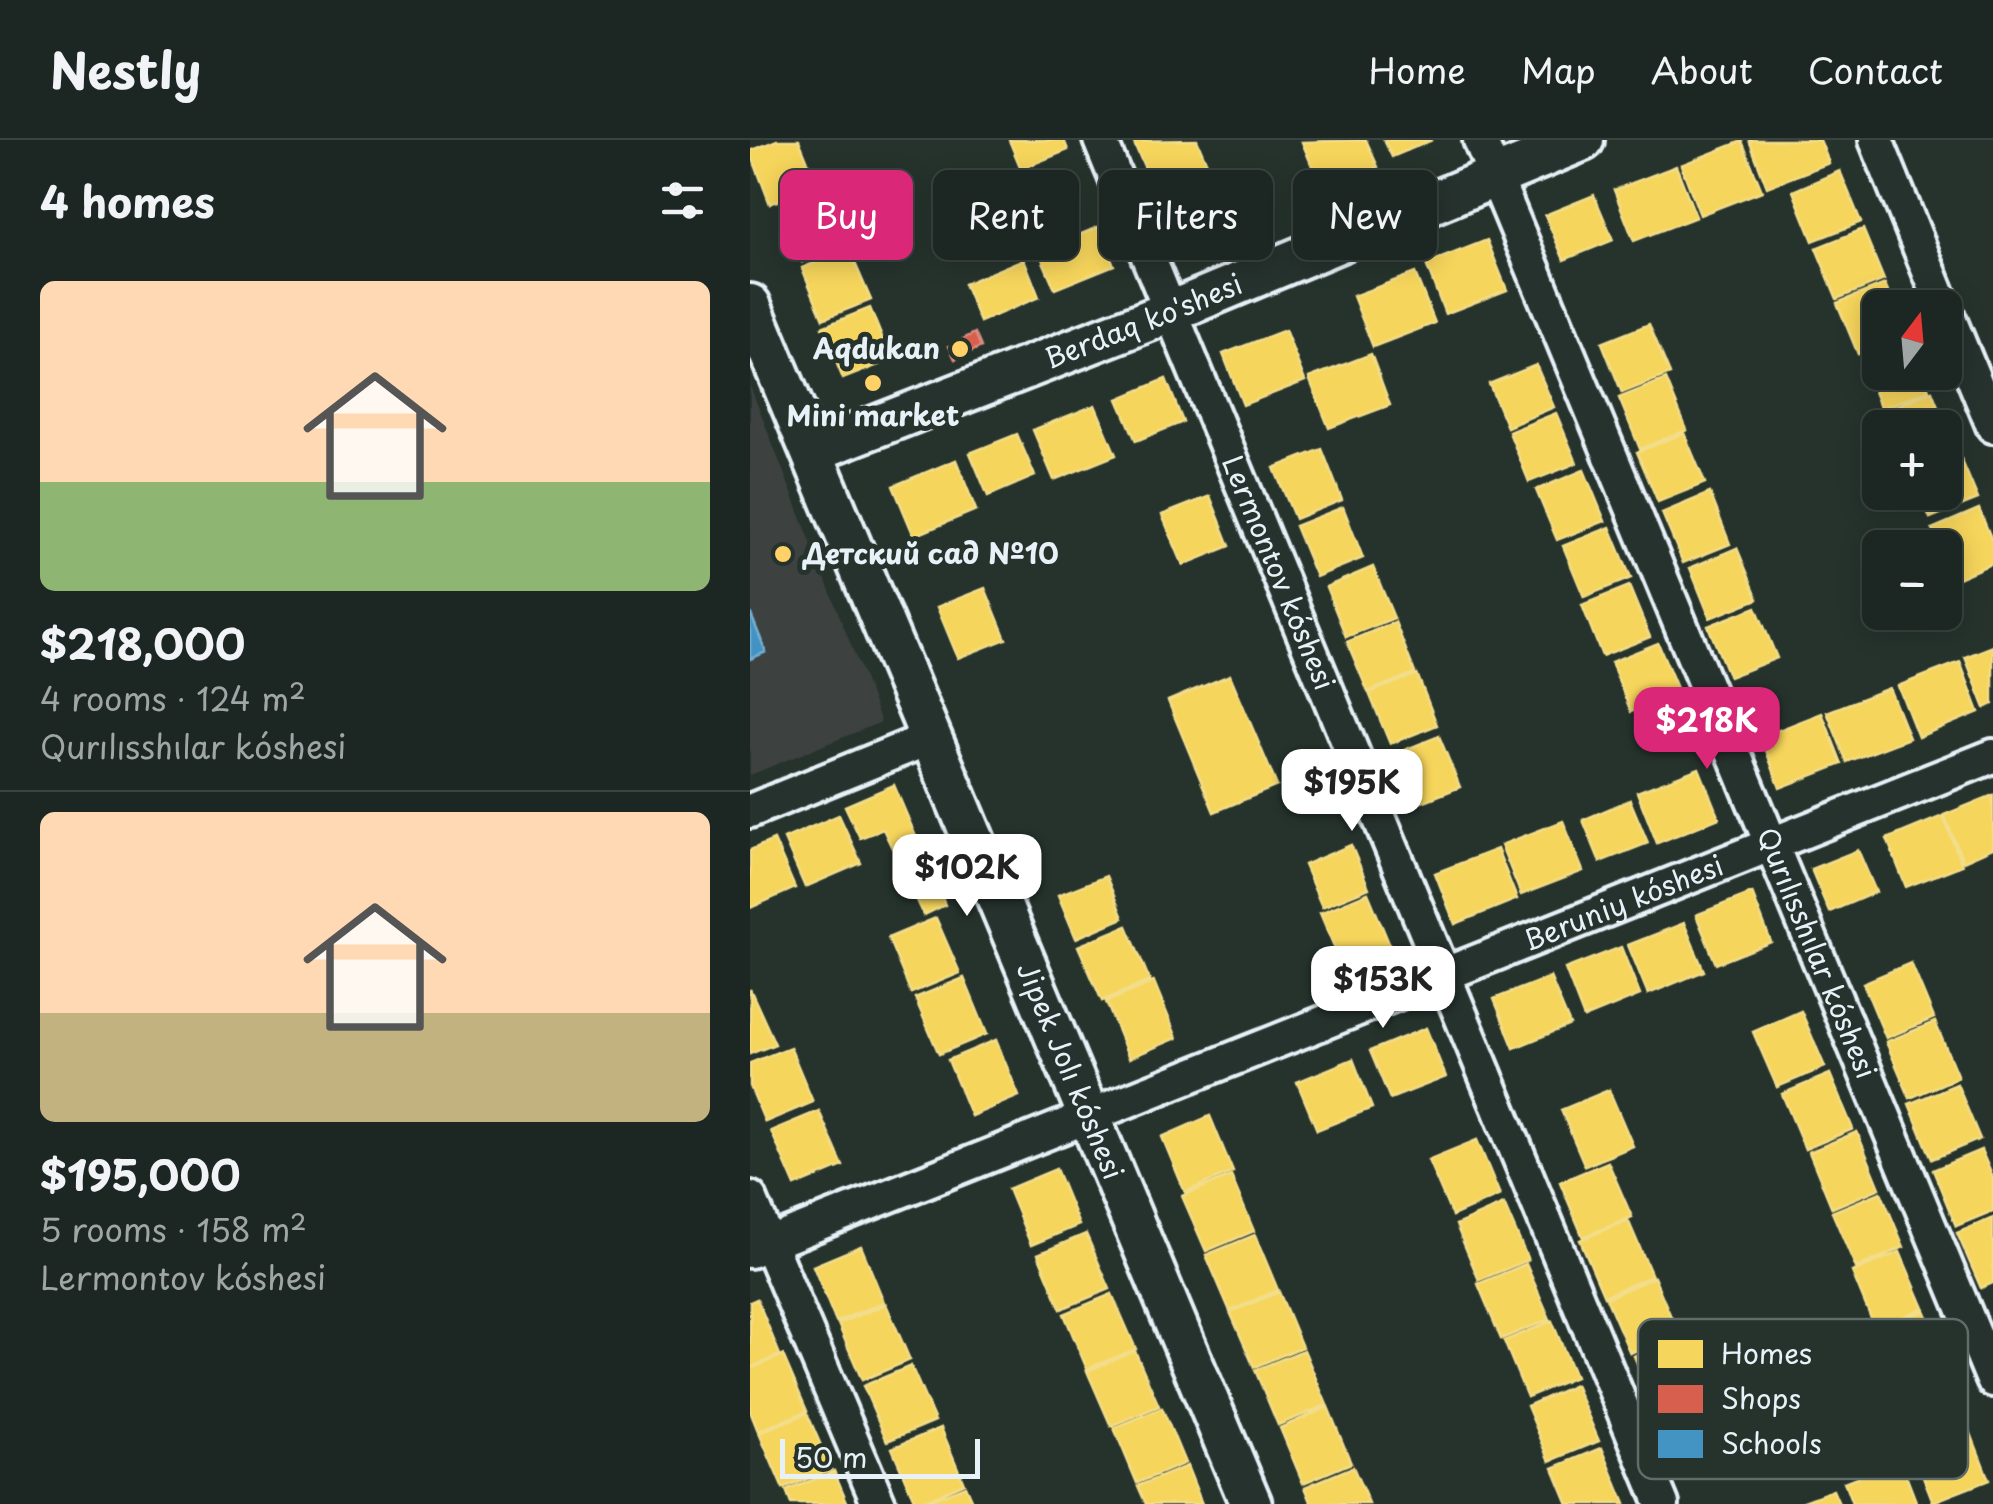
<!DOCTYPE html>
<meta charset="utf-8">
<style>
body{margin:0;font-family:"Playpen Sans",sans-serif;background:#29322f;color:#f1f3f6;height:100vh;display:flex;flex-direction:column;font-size:38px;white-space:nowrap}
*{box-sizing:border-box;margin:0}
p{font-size:32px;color:#a0a5a5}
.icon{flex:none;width:55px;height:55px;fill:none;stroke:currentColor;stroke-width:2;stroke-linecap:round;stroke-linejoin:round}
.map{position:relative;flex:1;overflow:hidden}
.side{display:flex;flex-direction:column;background:#1c2622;width:750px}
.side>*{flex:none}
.hud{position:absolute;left:30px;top:30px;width:950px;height:90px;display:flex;gap:20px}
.needle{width:65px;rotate:16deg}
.tools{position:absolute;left:1112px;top:150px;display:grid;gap:20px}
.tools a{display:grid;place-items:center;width:100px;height:100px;border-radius:15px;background:#1c2622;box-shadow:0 5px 25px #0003,0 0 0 2px #3a4340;font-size:50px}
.scale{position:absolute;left:30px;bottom:25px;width:200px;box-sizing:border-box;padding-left:10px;border:5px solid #e8f1f8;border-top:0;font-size:28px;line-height:35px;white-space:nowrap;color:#e8f1f8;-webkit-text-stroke:8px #26332d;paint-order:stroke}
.price{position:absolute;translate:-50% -85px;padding:0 22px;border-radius:20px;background:#fff;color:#222;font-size:32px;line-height:65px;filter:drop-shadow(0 2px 5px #0008)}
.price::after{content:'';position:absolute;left:50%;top:60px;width:30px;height:22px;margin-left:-15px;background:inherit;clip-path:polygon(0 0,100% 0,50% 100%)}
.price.on{background:#db2777;color:#fff}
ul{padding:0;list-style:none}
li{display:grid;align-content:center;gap:20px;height:530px;padding:0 40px}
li+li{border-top:2px solid #3a4340}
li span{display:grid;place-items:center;height:310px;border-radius:15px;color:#555}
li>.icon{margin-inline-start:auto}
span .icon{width:180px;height:180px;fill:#fffc;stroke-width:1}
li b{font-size:42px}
h2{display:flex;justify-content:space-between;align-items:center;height:120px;padding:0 40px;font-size:42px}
.chip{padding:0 35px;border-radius:15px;background:#1c2622;box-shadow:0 5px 25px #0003,0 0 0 2px #3a4340;font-size:35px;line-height:90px}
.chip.on{background:#db2777;color:#fff}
header{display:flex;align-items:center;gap:60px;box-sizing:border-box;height:140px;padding:0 50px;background:#1c2622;border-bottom:2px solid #3a4340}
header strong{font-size:48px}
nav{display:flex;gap:55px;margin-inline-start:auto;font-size:35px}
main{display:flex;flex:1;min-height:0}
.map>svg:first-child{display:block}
.built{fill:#3d423f}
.homes{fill:#f6d55c;stroke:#f2dd8b;stroke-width:2.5}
.shops{fill:#d6604d;stroke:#db8c80;stroke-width:2.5}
.schools{fill:#4393c3;stroke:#74afd3;stroke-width:2.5}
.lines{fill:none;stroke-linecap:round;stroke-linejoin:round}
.minor-casing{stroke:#e8f1f8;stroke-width:40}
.tertiary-casing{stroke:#e8f1f8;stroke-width:48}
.minor{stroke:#26332d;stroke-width:32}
.tertiary{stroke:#26332d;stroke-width:40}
.poi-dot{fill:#ffd166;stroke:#26332d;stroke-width:4}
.labels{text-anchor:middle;stroke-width:10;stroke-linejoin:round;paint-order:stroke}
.street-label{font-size:28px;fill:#e8f1f8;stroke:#26332d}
.poi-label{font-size:28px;font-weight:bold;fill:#e8f1f8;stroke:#26332d;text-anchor:end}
.key{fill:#26332d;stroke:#606c6a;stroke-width:2.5}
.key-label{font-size:28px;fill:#e8f1f8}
</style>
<header>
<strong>Nestly</strong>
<nav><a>Home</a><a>Map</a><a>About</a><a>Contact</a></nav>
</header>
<main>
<section class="side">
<h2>4 homes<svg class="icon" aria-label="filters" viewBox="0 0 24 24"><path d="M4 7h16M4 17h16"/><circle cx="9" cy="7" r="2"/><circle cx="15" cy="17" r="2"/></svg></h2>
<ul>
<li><span style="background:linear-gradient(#ffd9b3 65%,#8fb573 0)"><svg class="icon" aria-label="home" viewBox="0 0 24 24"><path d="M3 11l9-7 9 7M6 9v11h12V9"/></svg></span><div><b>$218,000</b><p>4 rooms · 124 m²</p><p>Qurılısshılar kóshesi</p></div></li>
<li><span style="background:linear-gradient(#ffd9b3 65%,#c2b280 0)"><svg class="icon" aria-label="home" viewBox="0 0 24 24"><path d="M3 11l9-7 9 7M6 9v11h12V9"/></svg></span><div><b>$195,000</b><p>5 rooms · 158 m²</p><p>Lermontov kóshesi</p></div></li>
</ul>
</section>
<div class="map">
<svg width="1243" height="1364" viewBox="0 0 1243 1364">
<rect width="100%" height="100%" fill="#26332d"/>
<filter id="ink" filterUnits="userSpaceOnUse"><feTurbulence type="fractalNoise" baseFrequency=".01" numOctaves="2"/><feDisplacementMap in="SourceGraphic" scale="20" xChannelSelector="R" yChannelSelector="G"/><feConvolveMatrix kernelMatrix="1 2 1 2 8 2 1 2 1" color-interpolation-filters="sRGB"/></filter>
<g filter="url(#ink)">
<!-- built -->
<path class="built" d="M0,246l131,336 -131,53z"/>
<!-- homes -->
<path class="homes" d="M27,0h22l18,44 -47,20 -20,-53z
M259,0h55l4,10 -47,19z
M447,0l33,78 -54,22 -43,-99z
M616,0l12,27 -56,23 -20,-48z
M634,0h48l-40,17z
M999,0h71l9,23 -62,24z
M992,1l20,50 -62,24 -19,-50z
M926,26l20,51 -62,24 -20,-51z
M1090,31l21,51 -48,19 -20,-50z
M78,51l21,52 -47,19 -21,-52z
M844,55l19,45 -49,20 -19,-45z
M348,87l16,38 -59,24 -16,-37z
M1113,89l21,51 -47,19 -21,-51z
M737,100l20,50 -62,24 -19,-50z
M99,109l22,51 -48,19 -21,-51z
M274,119l15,38 -59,25 -16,-38z
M665,133l20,50 -62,24 -20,-51z
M1135,144l10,24h-15v37l-22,9 -21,-51z
M120,168l21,52 -48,19 -21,-52z
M899,184l21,50 -48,19 -20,-50z
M535,190l20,51 -62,24 -20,-51z
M1130,211v21h42l7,18 -48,19 -20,-50z
M621,214l19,51 -61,23 -20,-50z
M786,225l18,42 -47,20 -18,-43z
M416,239l17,43 -47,19 -18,-42z
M916,239l21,51 -47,19 -21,-51z
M1182,251l20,51 -7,3v-17h-54l-7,-17z
M345,265l21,50 -62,25 -21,-50z
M806,273l21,50 -48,19 -20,-50z
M934,293l21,50 -47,19 -21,-50z
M267,294l18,42 -47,20 -18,-43z
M572,309l20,51 -47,19 -21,-51z
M1207,309l21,50 -48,19 -10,-26h25v-38z
M206,320l20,50 -62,26 -21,-50z
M834,330l21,51 -48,19 -21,-50z
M960,353l20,51 -47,19 -21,-50z
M460,356l20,50 -47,19 -21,-50z
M593,367l20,51 -47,19 -21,-51z
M1229,369l14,34v20l-40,17 -8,-32h-5l-8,-19z
M860,387l21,51 -47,19 -21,-51z
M987,408l21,51 -48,19 -20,-50z
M623,427l21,51 -48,19 -20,-50z
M879,446l21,51 -48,19 -20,-51z
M235,448l21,51 -48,19 -21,-51z
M1006,467l21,51 -48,19 -21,-51z
M645,482l20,51 -47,19 -21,-50z
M908,503l21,50 -48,19 -20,-50z
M1243,506v58l-8,4 -20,-51z
M1210,522l19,50 -61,25 -20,-51z
M667,534l20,51 -47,19 -21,-51z
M480,535l47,111 -63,26 -46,-111z
M1139,548l20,50 -62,24 -20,-50z
M1072,573l20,51 -62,24 -19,-51z
M689,596l21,51 -48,19 -20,-51z
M949,628l20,50 -62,25 -20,-51z
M144,645l51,120 -21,10 -41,-86 -23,9 -15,-32z
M1243,655v53l-30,13 -19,-46z
M880,660l18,43 -48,19 -17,-42z
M89,675l22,48 -56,24 -21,-48z
M1193,676l19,49 -56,22 -19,-48z
M813,681l20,50 -62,24 -20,-50z
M24,700l21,48 -45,20v-58z
M601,705l18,43 -47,19 -18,-42z
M747,709l20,50 -62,25 -20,-51z
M1108,710l18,42 -47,20 -18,-43z
M356,736l17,42 -47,20 -18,-43z
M618,753l23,55 -48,20 -23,-55z
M1002,753l19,49 -55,22 -20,-49z
M186,778l24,55 -49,20 -23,-55z
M934,783l20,48 -56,23 -20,-49z
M377,786l23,55 -48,20 -24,-55z
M871,807l19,48 -56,23 -19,-49z
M1161,823l23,55 -48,20 -23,-55z
M800,837l20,48 -56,23 -20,-49z
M214,838l23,56 -48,20 -24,-56z
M404,842l23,56 -48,20 -23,-56z
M0,849l25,55 -25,10z
M1051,871l24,56 -48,20 -24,-55z
M1185,882l23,55 -48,21 -24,-56z
M676,888l20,49 -56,22 -20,-48z
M246,900l23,56 -48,20 -23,-56z
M40,907l23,55 -48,20 -15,-36v-23z
M603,919l19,49 -55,22 -20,-48z
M1080,934l23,55 -48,20 -23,-55z
M1207,944l23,55 -48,20 -23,-55z
M859,950l24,56 -48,20 -24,-56z
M69,971l24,55 -48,20 -24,-55z
M460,976l23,56 -48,20 -23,-55z
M1107,992l23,56 -48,20 -23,-56z
M727,1000l23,55 -48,21 -24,-56z
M1231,1010l12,28v33l-37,15 -23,-56z
M858,1022l24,55 -49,20 -23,-55z
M306,1029l23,56 -48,20 -23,-56z
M481,1036l23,55 -48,20 -24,-55z
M1131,1052l23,55 -48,21 -24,-56z
M754,1064l24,56 -49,20 -23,-55z
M1243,1078v65l-12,5 -24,-55z
M878,1080l24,56 -48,20 -24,-56z
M336,1094l24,55 -49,20 -23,-55z
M505,1095l23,55 -48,21 -24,-56z
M111,1106l23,56 -48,20 -23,-56z
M1150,1112l24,56 -49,20 -23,-56z
M776,1124l24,55 -49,20 -23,-55z
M904,1137l24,56 -48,20 -24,-55z
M529,1152l23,55 -48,20 -24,-55z
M362,1154l24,55 -49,20 -23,-55z
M7,1159l23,56 -30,13v-66z
M136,1164l24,56 -48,20 -24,-56z
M1175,1170l24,56 -49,20 -23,-55z
M802,1181l23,56 -48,20 -23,-56z
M932,1196l24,55 -49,20 -23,-55z
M554,1210l23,55 -49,20 -23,-55z
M385,1211l24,55 -48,20 -24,-55z
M33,1215l24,56 -49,20 -8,-20v-42z
M161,1226l24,55 -48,20 -24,-55z
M825,1245l24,56 -49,20 -23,-55z
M578,1267l23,56 -48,20 -23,-55z
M412,1268l23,55 -48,20 -23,-55z
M57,1273l24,56 -48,20 -24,-56z
M191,1288l23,55 -48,21 -24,-56z
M1220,1291l19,49 -56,22 -19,-49z
M852,1308l23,56h-57l-15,-36z
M1150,1320l17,44h-65l-8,-22z
M437,1326l15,38h-56l-8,-18z
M603,1327l16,37h-57l-7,-17z
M84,1331l14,33h-57l-5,-13z
M215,1346l8,18h-52z
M1083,1350l6,14h-43z"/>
<!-- shops -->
<path class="shops" d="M225,193l6,14 -26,12 -6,-13z"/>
<!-- schools -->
<path class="schools" d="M0,472l16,40 -16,7z"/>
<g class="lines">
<defs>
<g id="minor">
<path id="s1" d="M350,0l562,1364"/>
<path id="s2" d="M730,0l513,1240"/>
<path d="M1126,0l68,168"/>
<path d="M1195,169l48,117"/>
<path d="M0,671l180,-73"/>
<path d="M0,1058l129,306"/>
<path id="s3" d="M0,1111l1243,-495"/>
</g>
<g id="tertiary">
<path id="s4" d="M0,165l501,1199"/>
<path id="s5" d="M63,311l357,-139 413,-172"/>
</g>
</defs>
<!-- minor casing -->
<use href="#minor" class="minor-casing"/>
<!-- tertiary casing -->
<use href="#tertiary" class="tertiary-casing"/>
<!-- minor -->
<use href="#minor" class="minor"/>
<!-- tertiary -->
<use href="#tertiary" class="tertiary"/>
</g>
</g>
<!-- markers -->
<g class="poi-dot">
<circle cx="210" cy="209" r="10"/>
<circle cx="123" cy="243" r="10"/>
<circle cx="33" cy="414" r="10"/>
</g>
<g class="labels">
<!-- street labels -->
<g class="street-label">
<text dy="10" stroke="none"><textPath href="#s5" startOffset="355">Berdaq ko'shesi</textPath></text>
<text dy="10" stroke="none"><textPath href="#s1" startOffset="468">Lermontov kóshesi</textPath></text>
<text dy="10" stroke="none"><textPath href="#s3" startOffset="940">Beruniy kóshesi</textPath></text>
<text dy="10" stroke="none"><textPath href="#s2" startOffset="880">Qurılısshılar kóshesi</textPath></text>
<text dy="10" stroke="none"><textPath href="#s4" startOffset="830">Jipek Jolı kóshesi</textPath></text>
</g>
<!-- poi labels -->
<g class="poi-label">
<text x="190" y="219">Aqdukan</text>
<text x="123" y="286" text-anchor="middle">Mini market</text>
<text x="53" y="424" text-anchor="start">Детский сад №10</text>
</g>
</g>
<!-- legend -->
<rect x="888" y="1179" width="330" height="160" rx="15" class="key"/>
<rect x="908" y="1200" width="45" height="28" fill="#f6d55c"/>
<rect x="908" y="1245" width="45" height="28" fill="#d6604d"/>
<rect x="908" y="1290" width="45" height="28" fill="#4393c3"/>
<g class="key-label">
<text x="971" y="1224">Homes</text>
<text x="971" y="1269">Shops</text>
<text x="971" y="1314">Schools</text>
</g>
</svg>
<div class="tools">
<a><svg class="needle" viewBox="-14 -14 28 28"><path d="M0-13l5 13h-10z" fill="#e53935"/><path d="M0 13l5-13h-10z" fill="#a0a5a5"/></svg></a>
<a>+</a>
<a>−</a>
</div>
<div class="scale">50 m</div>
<b class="price on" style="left:957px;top:632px">$218K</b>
<b class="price" style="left:602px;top:694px">$195K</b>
<b class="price" style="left:217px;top:779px">$102K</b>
<b class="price" style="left:633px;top:891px">$153K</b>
<div class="hud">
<a class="chip on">Buy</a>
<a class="chip">Rent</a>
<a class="chip">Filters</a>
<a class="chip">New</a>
</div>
</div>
</main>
